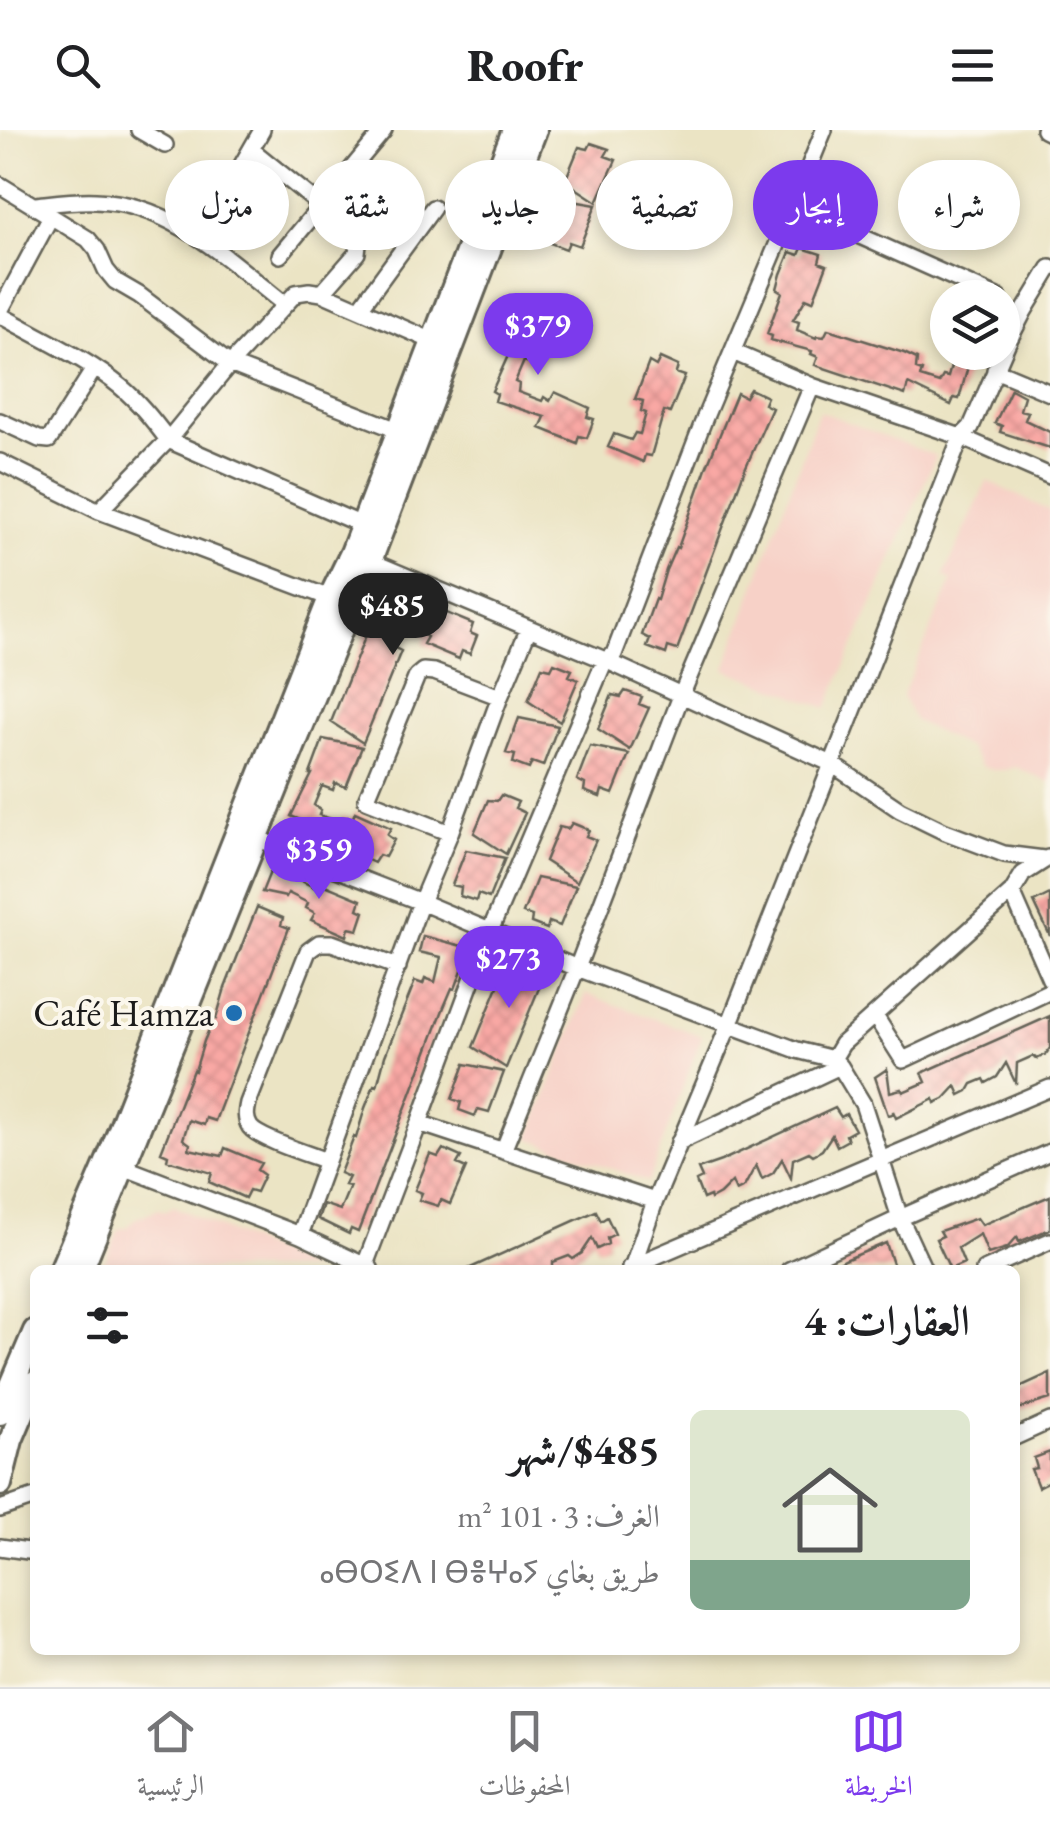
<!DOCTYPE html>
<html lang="ar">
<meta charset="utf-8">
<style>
body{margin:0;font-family:"EB Garamond",Amiri,"Noto Sans Tifinagh",serif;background:#f6f6f6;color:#202124;direction:rtl;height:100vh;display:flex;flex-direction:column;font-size:38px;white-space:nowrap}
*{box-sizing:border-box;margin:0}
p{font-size:32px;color:#757577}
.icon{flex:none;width:55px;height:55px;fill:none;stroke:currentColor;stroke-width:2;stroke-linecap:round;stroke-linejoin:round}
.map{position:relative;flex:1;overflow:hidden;direction:ltr}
.sheet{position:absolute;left:30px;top:1135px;width:990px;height:390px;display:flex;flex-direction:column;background:#fff;border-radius:15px;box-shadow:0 5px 15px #0003;direction:rtl}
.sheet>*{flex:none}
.top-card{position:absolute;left:30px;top:30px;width:990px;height:90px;direction:rtl;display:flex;gap:20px}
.fabs{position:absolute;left:930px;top:150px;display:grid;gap:20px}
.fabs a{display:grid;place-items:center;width:90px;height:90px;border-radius:50%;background:#fff;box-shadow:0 5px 15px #0003;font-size:50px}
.price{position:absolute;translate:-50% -85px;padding:0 22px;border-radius:35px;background:#7c3aed;color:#fff;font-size:32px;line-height:65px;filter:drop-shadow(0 2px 5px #0008)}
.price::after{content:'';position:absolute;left:50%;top:60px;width:30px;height:22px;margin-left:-15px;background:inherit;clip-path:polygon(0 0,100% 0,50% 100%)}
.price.selected{background:#222;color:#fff}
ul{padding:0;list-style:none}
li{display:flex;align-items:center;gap:30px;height:250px;padding:0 50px}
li+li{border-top:2px solid #e0e0e0}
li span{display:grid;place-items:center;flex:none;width:280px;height:200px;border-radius:15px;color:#555}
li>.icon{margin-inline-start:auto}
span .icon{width:120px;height:120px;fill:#fffc;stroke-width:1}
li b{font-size:42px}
h2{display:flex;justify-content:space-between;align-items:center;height:120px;padding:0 50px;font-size:42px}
.tag{padding:0 35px;border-radius:45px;background:#fff;box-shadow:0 5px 15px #0003;font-size:35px;line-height:90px}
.tag.selected{background:#7c3aed;color:#fff}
header{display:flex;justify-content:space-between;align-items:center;height:130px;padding:0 50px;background:#fff;font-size:45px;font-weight:800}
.tab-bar{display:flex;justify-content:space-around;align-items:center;height:140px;border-top:2px solid #e0e0e0;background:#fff;font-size:28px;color:#757577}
.tab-bar a{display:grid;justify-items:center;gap:5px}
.tab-bar .selected{color:#7c3aed}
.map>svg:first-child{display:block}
.built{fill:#f7d1c7}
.building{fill:url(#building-cross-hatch)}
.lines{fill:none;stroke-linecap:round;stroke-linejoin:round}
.street-casing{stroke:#646257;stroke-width:20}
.secondary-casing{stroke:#646257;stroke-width:28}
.street{stroke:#fff;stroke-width:15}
.secondary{stroke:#fff;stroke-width:22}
.poi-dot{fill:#1f6fb2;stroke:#fbf7ec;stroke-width:4}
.labels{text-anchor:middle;stroke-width:8;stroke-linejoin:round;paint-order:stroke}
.poi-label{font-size:38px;fill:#1c1c1c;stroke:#fbf7ec;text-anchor:end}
</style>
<header><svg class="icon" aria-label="menu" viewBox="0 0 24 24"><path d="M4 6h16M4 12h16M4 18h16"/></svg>Roofr<svg class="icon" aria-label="search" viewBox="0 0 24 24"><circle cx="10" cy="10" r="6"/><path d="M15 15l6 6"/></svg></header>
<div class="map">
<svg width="1050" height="1557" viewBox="0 0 1050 1557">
<defs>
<pattern id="building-cross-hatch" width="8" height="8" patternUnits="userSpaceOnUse" patternTransform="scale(2.5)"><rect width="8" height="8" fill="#f9a8a4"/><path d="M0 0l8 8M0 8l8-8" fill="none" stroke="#d5908d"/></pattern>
</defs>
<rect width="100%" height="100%" fill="#fbf7ec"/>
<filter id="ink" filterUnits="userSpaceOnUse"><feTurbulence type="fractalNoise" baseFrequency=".01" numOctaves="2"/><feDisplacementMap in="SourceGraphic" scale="20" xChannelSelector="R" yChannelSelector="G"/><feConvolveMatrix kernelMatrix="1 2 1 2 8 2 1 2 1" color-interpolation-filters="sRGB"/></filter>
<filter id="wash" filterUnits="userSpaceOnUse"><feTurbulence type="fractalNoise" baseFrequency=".0048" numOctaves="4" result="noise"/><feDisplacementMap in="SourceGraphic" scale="40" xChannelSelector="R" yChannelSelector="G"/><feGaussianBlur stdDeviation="2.25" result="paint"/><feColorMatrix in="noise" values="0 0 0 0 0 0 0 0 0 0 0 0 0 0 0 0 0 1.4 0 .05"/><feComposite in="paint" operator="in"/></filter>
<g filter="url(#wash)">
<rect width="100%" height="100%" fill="#ebe4c4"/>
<!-- built -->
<path class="built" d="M819,281l117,45 -109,252 -102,-39z
M987,351l63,30v272l-34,-16 -12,3h-12l-11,-4 -12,-18 -54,-27 -13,-25 50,-115 -8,-5z
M586,864l116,42 -54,146 -119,-44z
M173,1076l140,64h-212l18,-41 9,-2 6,-8 24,-10 8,2z"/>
<g id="blocks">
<!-- building -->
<path class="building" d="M591,13l18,6 -4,7 11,4 -19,42 -32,-21 14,-34 9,2z
M556,68l40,7 -16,41 -11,-4 -3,7 -16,-6 2,-8 -9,-2z
M802,118l19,6 -2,8 8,3 -14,36 -7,-3 -13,22 6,2 -2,8 19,8 1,-2 7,1 4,-8 76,24 13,6 -1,10 6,2 -2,6 19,6 4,-7 5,1 7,-25h17l-13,47 -5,-1 -3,7 -43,-21 -3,11 -90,-30 3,-8 -7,-3 1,-3 -41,-11 1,-4 -5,-2 15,-42 -5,-3 4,-15 9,-22 9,3z
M530,175l19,6 -2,8 8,2 -13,37 -8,-4 -5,9 -5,-2 -9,21 4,2 -1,8 24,9 2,-4 6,4 5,-9 35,16 -3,9 7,2 -7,19 -8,-2 -2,7 -37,-15 5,-11 -50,-16 2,-7 -5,-3 19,-42 -6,-3 4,-15 9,-22 9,2z
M660,228l18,8 -2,7 9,3 -15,37 -6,-2 -13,45 -6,-1 -2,7 -35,-15 6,-13 17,6 4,-7 5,1 6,-21 -5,-2 2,-10 -8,-2 14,-37 7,4z
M750,259l17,8 -3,7 8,4 -27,61 -68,181 -9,-3 -2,7 -19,-7 3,-8 -8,-4 13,-36 2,1 9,-30 10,-23 2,1 28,-80 31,-75 8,4z
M1011,259l13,7 -4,14 8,2 -3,8 25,12v16l-50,-16 2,-6 -7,-3z
M392,463l42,22 3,-6 36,15 -3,9 7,3 -7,18 -8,-3 -3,8 -36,-15 4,-7 -8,-5 1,-6 -20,-10 -10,21 7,3 -4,7 8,4 -38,92 -32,-21 51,-127 7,3z
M554,533l18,7 -3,6 9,4 -18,42 -32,-21 14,-34 9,2z
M625,561l17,6 -3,7 10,4 -19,42 -32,-21 14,-34 9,2z
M519,588l39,8 -15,40 -11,-4 -3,7 -16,-6 2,-8 -9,-2z
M323,609l39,8 -16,40 -11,-4 -2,7 -11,-4 -8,19 7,5 -2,5 21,7 3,-5 9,3 3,-8 36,16 -4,7 7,5 -9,17 -6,-2 -5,8 -35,-17 2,-6 -45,-15 2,-6 -7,-3 21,-42h-2z
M590,616l39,8 -16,40 -11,-4 -2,7 -16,-6 1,-7 -8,-4z
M501,665l17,7 -3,6 10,5 -19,41 -32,-21 14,-33 9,1z
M572,693l17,7 -3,6 10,4 -19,42 -32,-21 14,-34 9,2z
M466,720l39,8 -16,40 -11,-4 -2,7 -16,-5 1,-9 -9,-2z
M280,740l41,21 4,-6 36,15 -3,9 6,3 -6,18 -9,-2 -2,8 -36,-16 4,-7 -9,-5 2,-5 -20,-10 -2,4 -24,-5 8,-20 7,2z
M537,748l39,8 -16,40 -11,-4 -2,7 -16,-6 1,-7 -9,-3z
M1050,764v42l-16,-34z
M257,777l26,11 -2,7 8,3 -74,193 -9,-3 -2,7 -15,-5 -6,19 7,5 -1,5 33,7 3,-8 36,15 -4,7 7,5 -8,17 -7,-2 -4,8 -36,-16 3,-9 -45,-13 1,-5 -7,-3 32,-82 2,1 9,-30 10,-23 2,1 9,-31z
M423,806l39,10 -1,5 7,3 -13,35 -3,-1 -8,19 -86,225 -7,-3 -2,5 -31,-15 5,-15 17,6 10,-24 -5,-1 4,-8 -9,-4 14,-36 2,1 9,-30 9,-23 3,1 8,-30 30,-75 8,3 2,-6 10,4 6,-25 -22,-5z
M521,827l18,8 -4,7 9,4 -38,92 -33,-21 35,-85 8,3z
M1050,886v32l-4,6 -9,5 -4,-3 -16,7 -1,21 -10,-21 -9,14 -11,6 -2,-4 -12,5 -4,7 -8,4 -4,-9 -12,13 -9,4 -1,-4 -38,19 -3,-7v3l-5,1 -13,-38 12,-8 3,23 11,-3 2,3 23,-10 -4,-9z
M465,934l39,8 -15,40 -11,-3 -3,7 -16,-6 2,-8 -9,-3z
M835,978l6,9 5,-3 9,16 -9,5 2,5 -11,6 -5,-11 -10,15 -9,5 -4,-3 -16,7 -2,19 -9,-19 -9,14 -11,6 -6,-14 -12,22 -8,4 -4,-9 -12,12 -9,5 -1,-3 -7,3 -7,-18 6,-3 -4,-9 23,-8z
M443,1019l18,8 -4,7 9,4 -16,36 -9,-4 -3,6 -19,-6 3,-7 -7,-3 15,-36 8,3z
M1050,1066v33l-31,13 -2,-5 -10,11 -19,6 -8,-20 -22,14 6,15 -14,6 -14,-30 7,-3 -3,-5 37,-13 5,7z
M596,1081l5,10 6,-4 8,17 -8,4 1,6 -11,5 -5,-11 -10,15 -9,6 -4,-3 -16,6v8h-87z
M886,1113l9,27h-68l18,-10z
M1050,1243v26l-35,11v-21z
M1050,1322v29l-12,6 -7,-18 6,-1 -3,-10z"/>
</g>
</g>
<g filter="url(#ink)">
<use href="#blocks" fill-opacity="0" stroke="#646257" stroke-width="2.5"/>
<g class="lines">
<defs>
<path id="street" d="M139,0l26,15
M1044,0l6,3
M252,20l68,55 38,39 -1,9 -35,40
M0,55l88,54 9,11 9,20 9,11 24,14 91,69 170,67
M34,75c20,-2 41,-5 62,-4 75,2 132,59 188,103
M790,84l34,-84
M200,108l62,-108
M280,125l104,-125
M360,178l73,-100
M0,181l51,-95
M0,185c40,23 86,43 121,72 18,15 33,34 47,53l194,85
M733,222l79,34 149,51 89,39
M995,240l55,23
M0,291l39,18 10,1 45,-71
M0,332l99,49
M365,429l240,101 227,104 68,46 43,21 61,23 40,5
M330,468l-231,-87 69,-71 62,-76 66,-71 13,-2 13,2 113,49
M450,703l-84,-33 51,-124 6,-5 11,1 66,25
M256,708l165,64 156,66 220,82 36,9 7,7 23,38 37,114 24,52
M1012,762l38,87
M875,886l28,44 147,-69
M833,929l9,-15 170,-152 11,-18 25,-16
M419,993l71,-192 115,-271 9,-6 91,-237 85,-203 70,22 139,62
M679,1012l161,-76
M503,1021l74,-183 104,-272 131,-310
M327,1031c-16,-6 -68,-22 -77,-34 -5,-8 -4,-15 -2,-24l60,-152 11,-8h13l66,24
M118,1035l182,70 70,33
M300,1105l121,-333 29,-69 50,-136 29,-69
M365,1135l54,-142 236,78
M633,1135l22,-64 74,-176 232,-588 10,-10 36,-83 17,-33 26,-43
M630,1137l420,-179
M789,1140l111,-52 150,-66
M984,1140l66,-29
M1015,1307l35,-16
M0,1379l35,-12
M0,1417l35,5"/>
<path id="secondary" d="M61,1140l47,-110 222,-562 22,-45 162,-423
M81,1140l269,-663 20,-46 165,-431
M0,1283l35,-82
M0,1354l11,-44 24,-57"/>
</defs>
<!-- street casing -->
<use href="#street" class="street-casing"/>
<!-- secondary casing -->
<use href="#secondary" class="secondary-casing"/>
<!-- street -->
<use href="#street" class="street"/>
<!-- secondary -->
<use href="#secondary" class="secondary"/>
</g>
</g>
<!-- markers -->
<circle class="poi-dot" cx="234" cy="883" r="10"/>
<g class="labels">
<!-- poi labels -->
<g class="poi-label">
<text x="214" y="896">Café Hamza</text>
</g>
</g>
</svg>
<div class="fabs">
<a><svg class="icon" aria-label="layers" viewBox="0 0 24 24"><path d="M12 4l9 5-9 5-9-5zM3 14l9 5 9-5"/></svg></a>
</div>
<b class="price" style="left:538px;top:248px">$379</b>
<b class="price selected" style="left:393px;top:528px">$485</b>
<b class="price" style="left:319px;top:772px">$359</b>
<b class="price" style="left:509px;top:881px">$273</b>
<div class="top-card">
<a class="tag">شراء</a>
<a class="tag selected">إيجار</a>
<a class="tag">تصفية</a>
<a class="tag">جديد</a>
<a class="tag">شقة</a>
<a class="tag">منزل</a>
</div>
<section class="sheet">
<h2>العقارات: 4<svg class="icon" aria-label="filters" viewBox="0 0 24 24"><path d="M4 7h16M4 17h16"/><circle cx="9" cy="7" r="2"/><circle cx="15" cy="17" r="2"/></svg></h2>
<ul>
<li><span style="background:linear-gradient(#dfe7d0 75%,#7fa58c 0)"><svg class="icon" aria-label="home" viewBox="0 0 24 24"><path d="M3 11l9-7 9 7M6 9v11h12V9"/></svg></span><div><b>$485/شهر</b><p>الغرف: 3 · 101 m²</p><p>طريق بغاي ⴰⴱⵔⵉⴷ ⵏ ⴱⴻⵖⴰⵢ</p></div></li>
</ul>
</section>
</div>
<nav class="tab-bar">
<a class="selected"><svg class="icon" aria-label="map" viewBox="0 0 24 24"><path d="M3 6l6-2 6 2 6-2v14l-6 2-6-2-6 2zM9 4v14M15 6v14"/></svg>الخريطة</a>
<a><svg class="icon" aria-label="saved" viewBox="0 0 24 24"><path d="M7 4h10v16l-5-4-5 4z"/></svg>المحفوظات</a>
<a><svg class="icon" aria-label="home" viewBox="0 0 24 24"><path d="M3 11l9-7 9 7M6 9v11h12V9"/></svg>الرئيسية</a>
</nav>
